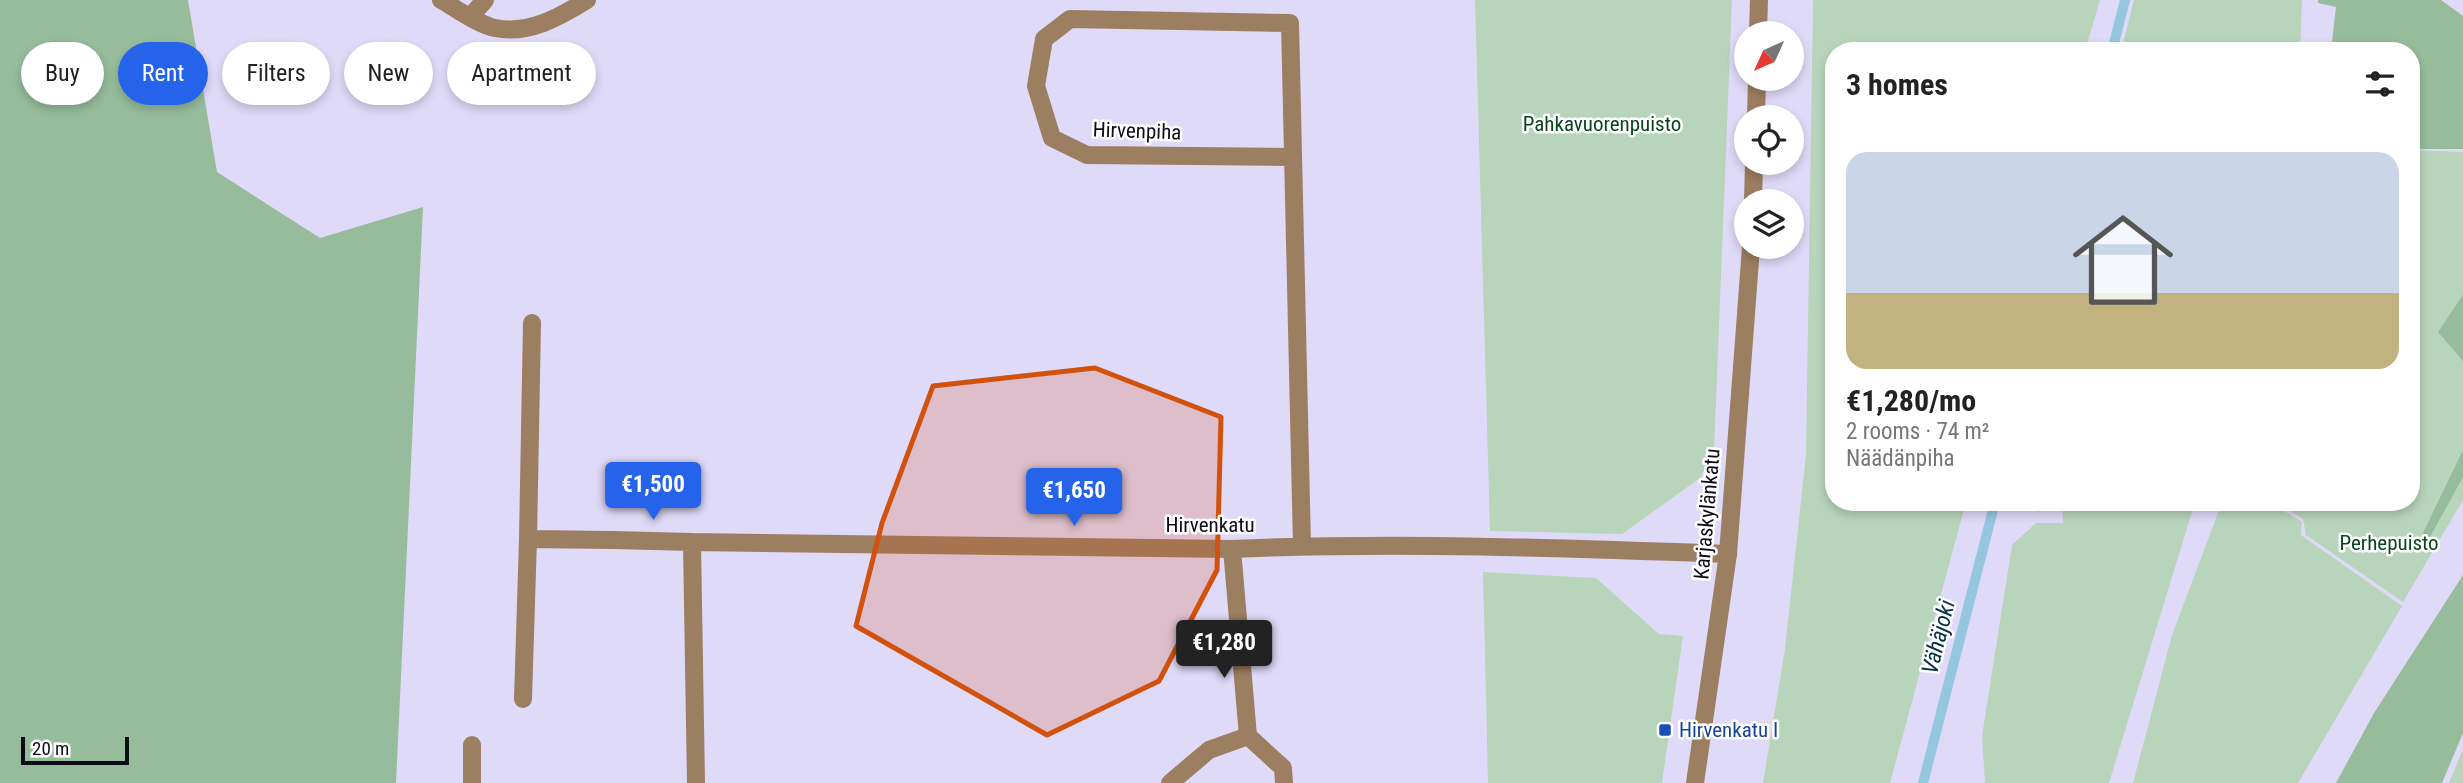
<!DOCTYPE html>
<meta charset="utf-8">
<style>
body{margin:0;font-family:"Roboto Condensed",sans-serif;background:#f2f2f2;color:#222;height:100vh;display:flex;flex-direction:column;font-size:26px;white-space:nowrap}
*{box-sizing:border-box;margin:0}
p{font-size:23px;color:#767676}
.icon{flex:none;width:38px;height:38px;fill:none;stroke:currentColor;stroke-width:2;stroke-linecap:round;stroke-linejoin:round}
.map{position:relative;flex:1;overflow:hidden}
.details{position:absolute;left:1825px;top:42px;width:595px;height:469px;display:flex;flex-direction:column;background:#fff;border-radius:28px;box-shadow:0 4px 10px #0003}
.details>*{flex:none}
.hud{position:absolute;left:21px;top:42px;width:665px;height:63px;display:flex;gap:14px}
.needle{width:46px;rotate:225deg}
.controls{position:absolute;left:1734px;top:21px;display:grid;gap:14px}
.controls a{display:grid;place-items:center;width:70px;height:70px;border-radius:50%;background:#fff;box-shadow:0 4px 10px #0003;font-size:35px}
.scale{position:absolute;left:21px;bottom:18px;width:108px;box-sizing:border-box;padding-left:7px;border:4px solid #0e0c16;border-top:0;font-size:19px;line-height:24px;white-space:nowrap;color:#0e0c16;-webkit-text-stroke:5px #fff;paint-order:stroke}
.price{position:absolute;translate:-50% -60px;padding:0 16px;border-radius:7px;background:#2563eb;color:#fff;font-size:23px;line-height:46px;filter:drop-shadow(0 2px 4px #0008)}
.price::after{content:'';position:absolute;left:50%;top:42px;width:21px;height:16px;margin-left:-10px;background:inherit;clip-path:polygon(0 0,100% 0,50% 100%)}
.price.current{background:#222;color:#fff}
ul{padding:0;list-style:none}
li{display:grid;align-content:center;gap:14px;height:371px;padding:0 21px}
li span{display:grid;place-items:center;height:217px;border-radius:21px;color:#555}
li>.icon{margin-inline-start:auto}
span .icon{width:126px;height:126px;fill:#fffc;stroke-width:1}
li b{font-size:30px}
h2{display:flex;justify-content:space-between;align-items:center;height:84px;padding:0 21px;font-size:30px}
.chip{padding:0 24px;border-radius:32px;background:#fff;box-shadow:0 4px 10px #0003;font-size:24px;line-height:63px}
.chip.current{background:#2563eb;color:#fff}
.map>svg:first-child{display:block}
.green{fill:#b8d5bb}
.forest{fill:#96bc9b}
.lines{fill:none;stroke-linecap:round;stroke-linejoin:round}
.stream{stroke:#94c7df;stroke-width:10}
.service{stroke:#9c7e61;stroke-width:18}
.minor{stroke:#9c7e61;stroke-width:18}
.tertiary{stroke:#9c7e61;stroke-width:18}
.marked{fill:#d2510d;fill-opacity:0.2;stroke:#d2510d;stroke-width:5;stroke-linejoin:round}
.transit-dot{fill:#1a4fb4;stroke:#fff;stroke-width:2.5}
.labels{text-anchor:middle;stroke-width:5;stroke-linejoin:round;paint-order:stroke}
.park-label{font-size:21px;fill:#08461b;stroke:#fff}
.street-label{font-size:21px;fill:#0e0c16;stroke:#fff}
.transit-label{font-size:21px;fill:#164399;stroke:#fff;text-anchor:start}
.water-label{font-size:23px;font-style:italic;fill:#033142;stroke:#fff}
</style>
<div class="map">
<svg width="2463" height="783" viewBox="0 0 2463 783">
<rect width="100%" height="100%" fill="#e0daf9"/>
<!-- green -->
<path class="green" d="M1475,0h257l-18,451 -14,27 -78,56 -132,-3z
M1813,0h287l-15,51h-251v451h132l-76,281h-127l22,-134 21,-195z
M2134,0h168l-2,51h-179z
M2412,150l51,2v348l-60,102 -97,-67 -3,-16 -28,-17h137z
M2030,502h165l-86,281h-124l-3,-47 30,-191 24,-22h27l-1,-18 -24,7z
M2222,502h48l32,20 -1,13 101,71 -104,177h-165l39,-148z
M1483,572l113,6 63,56 24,2 -21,147h-174z
M2463,749v34h-14z"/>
<!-- forest -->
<path class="forest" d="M0,0h188l29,172 103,66 103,-31 -27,576h-396z
M2318,0h123l22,16v133h-51v-98h-81l5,-44 -18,-4z
M2463,295v66l-25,-29z
M2463,450v27l-33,60 -8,-2z
M2463,575v158l-21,50h-106l38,-70z"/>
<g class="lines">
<!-- stream -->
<path class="stream" d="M2112,51l13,-51
M1923,783l72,-281"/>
<!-- service -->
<path class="service" d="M441,0c16,9 36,24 54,28 33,7 65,-11 92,-28
M471,16l14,-16
M532,323l-4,216 85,1
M523,699l5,-160
M472,745v38"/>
<!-- minor -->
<path class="minor" d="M1292,157l-205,-2 -35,-17 -16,-52 8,-47 26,-20 220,4 12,523
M613,540l79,2
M1248,736l35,32 1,15
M696,783l-4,-241 540,7c165,-7 331,-1 496,5
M1170,783l39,-33 39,-14 -16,-187"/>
<!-- tertiary -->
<path class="tertiary" d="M1758,33l1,-33
M1756,117l1,-38
M1753,201l1,-38
M1695,783l33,-229 23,-307"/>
</g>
<!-- marked area -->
<path class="marked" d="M1095,368l126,49 -4,153 -58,111 -112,54 -191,-109 26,-103 51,-137z"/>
<!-- markers -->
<rect class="transit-dot" x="1658" y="723" width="14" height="14" rx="3.5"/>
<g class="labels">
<!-- park labels -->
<g class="park-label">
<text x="1602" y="131">Pahkavuorenpuisto</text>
<text x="2389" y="550">Perhepuisto</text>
</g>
<!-- street labels -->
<g class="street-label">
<text transform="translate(1137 131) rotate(2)" y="7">Hirvenpiha</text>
<text transform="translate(1707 514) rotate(-85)" y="7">Karjaskylänkatu</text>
<text x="1210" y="532">Hirvenkatu</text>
</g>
<!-- transit labels -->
<g class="transit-label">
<text x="1679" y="737">Hirvenkatu I</text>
</g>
<!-- water labels -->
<g class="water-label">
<text transform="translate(1938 637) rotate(-76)" y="8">Vähäjoki</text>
</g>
</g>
</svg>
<div class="controls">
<a><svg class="needle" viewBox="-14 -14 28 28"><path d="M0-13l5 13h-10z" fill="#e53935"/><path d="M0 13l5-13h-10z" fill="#767676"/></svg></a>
<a><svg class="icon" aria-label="locate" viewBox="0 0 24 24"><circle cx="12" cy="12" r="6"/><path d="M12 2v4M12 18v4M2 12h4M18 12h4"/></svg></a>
<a><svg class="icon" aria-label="layers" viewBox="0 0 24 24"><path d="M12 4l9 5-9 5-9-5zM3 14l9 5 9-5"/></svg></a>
</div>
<div class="scale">20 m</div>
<b class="price" style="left:653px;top:522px">€1,500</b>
<b class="price" style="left:1074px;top:528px">€1,650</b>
<b class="price current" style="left:1224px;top:680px">€1,280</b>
<div class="hud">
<a class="chip">Buy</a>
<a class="chip current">Rent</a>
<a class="chip">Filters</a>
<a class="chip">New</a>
<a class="chip">Apartment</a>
</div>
<section class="details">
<h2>3 homes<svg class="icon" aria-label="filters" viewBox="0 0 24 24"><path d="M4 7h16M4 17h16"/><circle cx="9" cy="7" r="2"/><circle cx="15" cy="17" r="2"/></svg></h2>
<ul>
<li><span style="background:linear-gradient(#c9d6e8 65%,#c2b280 0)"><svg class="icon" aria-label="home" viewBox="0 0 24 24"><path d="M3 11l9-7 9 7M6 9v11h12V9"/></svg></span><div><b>€1,280/mo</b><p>2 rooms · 74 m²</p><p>Näädänpiha</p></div></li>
</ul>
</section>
</div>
